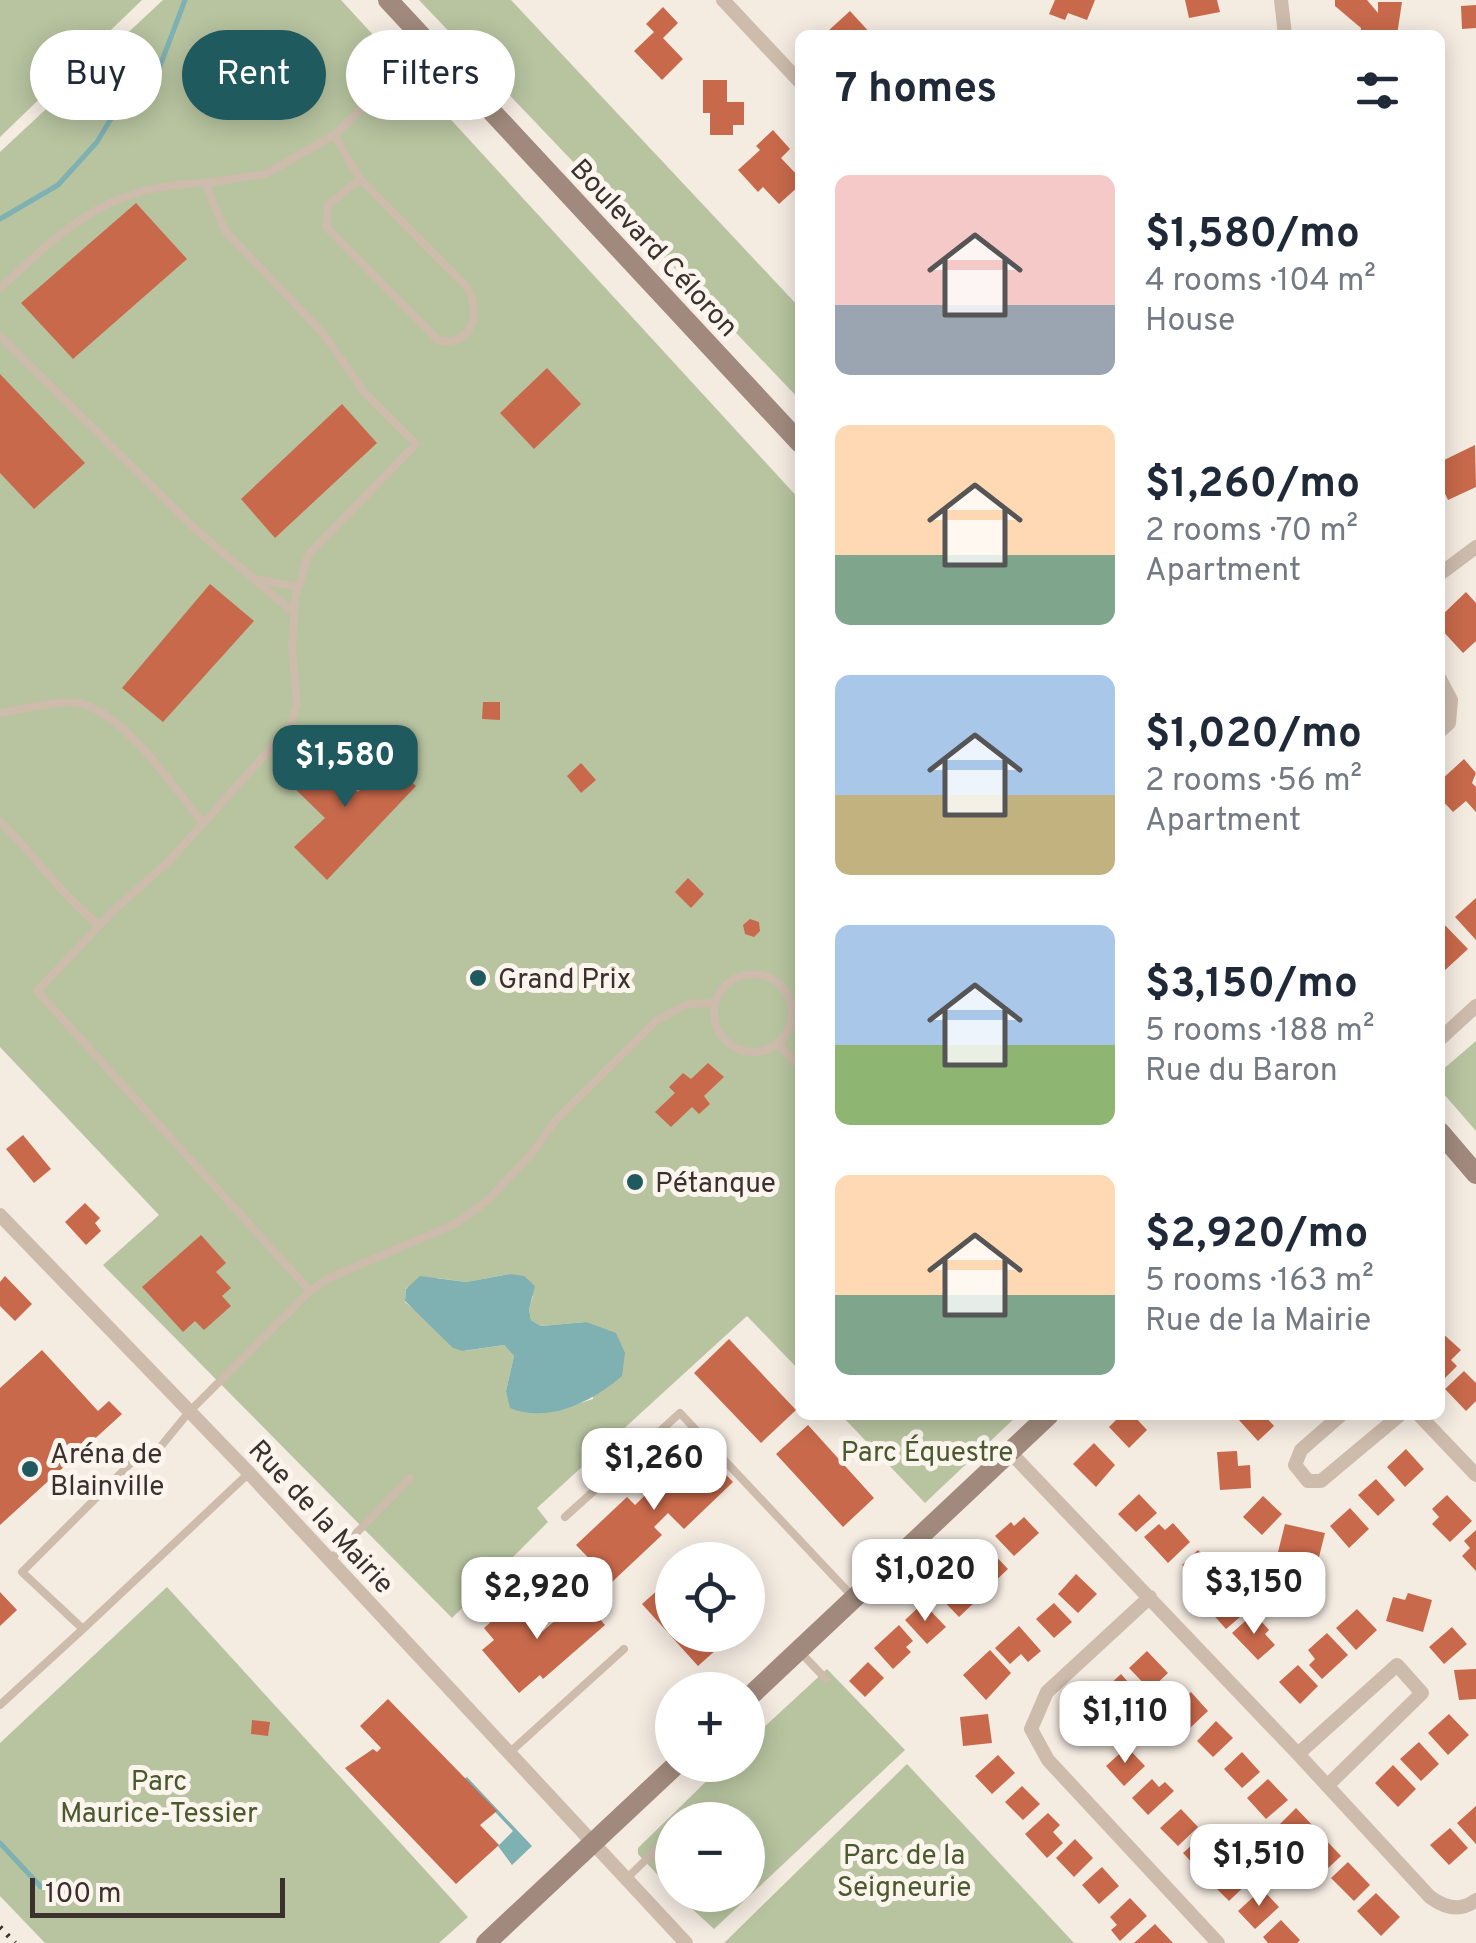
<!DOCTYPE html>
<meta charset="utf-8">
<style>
body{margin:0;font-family:Overpass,sans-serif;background:#f2f2f3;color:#1f2937;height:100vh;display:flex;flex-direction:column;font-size:38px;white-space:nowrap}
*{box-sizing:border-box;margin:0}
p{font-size:32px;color:#747a83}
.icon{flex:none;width:55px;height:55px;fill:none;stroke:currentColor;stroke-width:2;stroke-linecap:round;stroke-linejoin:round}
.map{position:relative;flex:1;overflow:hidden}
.sheet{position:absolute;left:795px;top:30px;width:650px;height:1390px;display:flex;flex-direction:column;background:#fff;border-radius:15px;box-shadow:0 5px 25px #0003}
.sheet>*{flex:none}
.hud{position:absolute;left:30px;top:30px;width:615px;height:90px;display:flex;gap:20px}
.controls{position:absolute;left:655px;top:1542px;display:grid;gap:20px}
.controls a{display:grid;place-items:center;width:110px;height:110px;border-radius:50%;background:#fff;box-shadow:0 5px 25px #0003;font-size:50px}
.scale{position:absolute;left:30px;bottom:25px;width:255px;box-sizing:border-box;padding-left:10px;border:5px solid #3b302b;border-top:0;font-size:28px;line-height:35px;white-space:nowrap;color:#3b302b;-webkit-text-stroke:8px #fbf5ee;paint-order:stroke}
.price{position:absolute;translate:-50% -85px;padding:0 22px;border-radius:20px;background:#fff;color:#222;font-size:32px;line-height:65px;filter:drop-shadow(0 2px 5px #0008)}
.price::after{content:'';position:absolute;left:50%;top:60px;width:30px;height:22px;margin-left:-15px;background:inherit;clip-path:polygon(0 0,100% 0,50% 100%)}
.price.active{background:#1f5a5e;color:#fff}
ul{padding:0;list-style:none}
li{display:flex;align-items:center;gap:30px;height:250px;padding:0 40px}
li span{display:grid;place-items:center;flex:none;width:280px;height:200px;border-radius:15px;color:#555}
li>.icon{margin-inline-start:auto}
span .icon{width:120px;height:120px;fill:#fffc;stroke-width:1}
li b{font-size:42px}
h2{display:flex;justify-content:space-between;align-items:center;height:120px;padding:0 40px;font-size:42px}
.pill{padding:0 35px;border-radius:45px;background:#fff;box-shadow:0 5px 25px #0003;font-size:35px;line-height:90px}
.pill.active{background:#1f5a5e;color:#fff}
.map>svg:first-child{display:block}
.green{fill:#b8c4a0;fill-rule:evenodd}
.water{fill:#7fb0b2}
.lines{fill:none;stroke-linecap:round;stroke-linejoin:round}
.stream{stroke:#7fb0b2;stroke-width:5}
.building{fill:#c8694b}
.lane{stroke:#cdbbac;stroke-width:8}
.street{stroke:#cdbbac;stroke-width:14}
.secondary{stroke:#a18a7d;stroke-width:20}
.rail{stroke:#3b302b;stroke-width:5;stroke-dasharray:2.5 8;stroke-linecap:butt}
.poi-dot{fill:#1f5a5e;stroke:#fbf5ee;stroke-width:4}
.labels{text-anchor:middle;stroke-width:10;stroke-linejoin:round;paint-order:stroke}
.street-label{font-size:28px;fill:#3b302b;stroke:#fbf5ee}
.poi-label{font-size:28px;fill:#3b302b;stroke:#fbf5ee;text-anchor:start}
.park-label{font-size:28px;fill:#4a5a2e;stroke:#fbf5ee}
</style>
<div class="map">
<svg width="1476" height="1943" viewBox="0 0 1476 1943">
<rect width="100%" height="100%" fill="#f4ebe1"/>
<!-- green -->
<path class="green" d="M0,0h142l-142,137z
M163,0h178l459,500v871l-53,-55 -210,192 11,14 -96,96 -349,-353 56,-50 -159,-168v-895zM510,1274l23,22 -4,14 2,10 10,6 45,-4 7,77 -35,11 -52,-19 8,-35 -10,-11 -40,6 -59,-49 1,-14 31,-10 29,4z
M419,0h92l289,308v92z
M1476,1041v90l-33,-38 -2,-22z
M841,1415h177l-93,88z
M167,1587l301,330 -29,26h-394l-45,-47v-153z
M827,1669l78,81 -191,179 -37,-34h71v-75h-76v70l-34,-36v-6l85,-83h25v-23z
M907,1764l167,179h-350z"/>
<!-- water -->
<path class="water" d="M510,1274l14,2 11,10 -6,24 2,10 10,6 45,-4 30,11 9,20 -3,23c-29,25 -73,48 -112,32l-4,-17 8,-35 -10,-11 -41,6 -10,-3 -48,-47 1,-12 14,-13 46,6z
M467,1777l65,69 -20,19 -14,-19 15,-15 -49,-52z"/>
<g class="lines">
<!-- stream -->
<path class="stream" d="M0,219l58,-34 39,-43 18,-30 45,-46 25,-66
M0,1843l41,44"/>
</g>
<!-- building -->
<path class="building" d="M1055,0h40l-8,20 -19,-7 -3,7 -16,-6z
M1185,0h32l3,12 -31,6z
M1335,0h32l11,13v-11h24l-5,33h-36v-7l-26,-22z
M1476,5v23l-14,1 -1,-23z
M663,7l15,16 -15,15 20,21 -21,21 -28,-29 20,-19 -8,-8z
M850,11l22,24h-40l-4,-4z
M703,80h24v22h17v23h-11v10h-23v-22h-7z
M773,130l17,19 -9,9 19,20v7l-21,19 -16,-17 -5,5 -20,-22 22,-20 -4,-4z
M136,203l51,56 -114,100 -52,-56z
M547,368l34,36 -47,45 -34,-36z
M0,374l85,89 -51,46 -34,-36z
M342,404l35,39 -102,95 -34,-39z
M1475,445l1,42 -28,13 -8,-17v-21z
M210,584l44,37 -91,101 -41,-34z
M1466,592l10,11v38l-13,12 -23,-25v-11z
M483,702h17v18l-18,-1z
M315,754l43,38 29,-32 29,26 -89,94 -33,-33 31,-29 -38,-37z
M1464,759l12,14 -4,10 4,4v25l-10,-11 -13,11 -13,-14v-17z
M581,763l15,17 -15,13 -14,-17z
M688,878l16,16 -13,14 -16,-16z
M1476,898v42l-21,-23z
M750,919l9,3 1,9 -6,6 -9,-3 -2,-9z
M1440,920l28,29 -25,23 -3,-3z
M708,1063l16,14 -20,19 6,8 -11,10 -7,-7 -21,20 -16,-15 20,-19 -6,-6 14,-14 8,6z
M23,1135l28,34 -17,14 -28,-34z
M85,1203l15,15 -5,5 6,8 -15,14 -21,-23z
M201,1235l25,28 -10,9 15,16 -9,8 9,10 -27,24 -9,-9 -12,11 -41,-45z
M5,1276l27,28 -17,17 -15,-15v-24z
M1440,1331l21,19 -10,10 6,6 -13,13 -4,-4z
M729,1339l67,71 -35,33 -67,-70z
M42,1350l56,61 11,-10 13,13 -122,111v-137z
M1464,1371l12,12v18l-10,10 -21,-22z
M1121,1415h12l14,15 -18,18 -20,-21z
M1243,1415h21l10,11 -16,15 -20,-22z
M808,1425l66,73 -31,29 -67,-73z
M1094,1443l21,22 -19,22 -23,-23z
M697,1445l36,37 -49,47 -16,-16 -14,14 8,8 -50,47 -36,-37 51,-48 8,8z
M1406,1449l18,20 -19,18 -18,-20z
M1237,1451l1,15 12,-1 1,23 -31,2 -3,-38z
M1376,1479l19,21 -17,16 -20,-21z
M1139,1494l18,19 -21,19 -18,-18z
M1447,1495l25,26 -22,21 -18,-18 7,-7 -7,-8z
M1263,1496l19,18 -20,21 -19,-18z
M1350,1508l19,21 -20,19 -19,-22z
M1024,1517l15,16 -25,23 -19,-20 16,-14 3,4z
M1173,1523l17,19 -22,21 -24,-26 15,-13 6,6z
M1285,1524l40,9 -7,28 -40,-9z
M1476,1530v41l-14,-15 8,-8 -6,-7z
M986,1546l22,23 -18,17 -22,-23z
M1198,1550l22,23 -24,22 -12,-12 8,-8 -10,-10z
M1076,1574l21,20 -19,19 -20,-19z
M955,1576l22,24 -18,17 -23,-24z
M669,1580l3,4v51h48l6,6 -28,25 -56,-62z
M1220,1584l8,10 9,-8 10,11 -7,7 7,7 -21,18 -25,-28z
M0,1592l17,18 -17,16z
M1408,1593l24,7 -9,32 -37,-11 7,-24 12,3z
M581,1598l24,27 -62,54 -3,-4 -21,18 -37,-43 12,-10 -10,-12 32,-28 27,31z
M923,1603l23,24 -19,17 -22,-24z
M1054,1603l18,19 -18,16 -18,-19z
M1357,1609l20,21 -21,20 -20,-22z
M1254,1613l15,17 -4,4 10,11 -17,15 -26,-27z
M899,1625l14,16 -7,6 5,5 -18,17 -19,-21z
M1019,1626l22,25 -13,11 -7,-8 -11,10 -15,-16z
M1452,1627l15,17 -23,20 -15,-17z
M1327,1633l21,22 -26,24 -13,-14 6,-6 -7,-9z
M990,1650l21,23 -25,27 -23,-25z
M1147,1651l21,22 -18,17 -21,-22z
M868,1662l16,16 -19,19 -16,-16z
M1298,1665l20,21 -18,18 -21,-22z
M1476,1669v30l-17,1 -5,-30z
M1121,1674l21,24 -30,27 -14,-16 17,-15 -7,-8z
M1191,1692l17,19 -18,17 -18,-18z
M388,1699l109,112 -17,14 19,20 -43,39 -111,-116 28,-19 4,3 4,-4 -21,-22z
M1084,1706l27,28 -9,8 -6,-6 -10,9 -20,-21z
M988,1714l4,29 -29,3 -3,-29z
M1449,1714l20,21 -21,20 -20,-22z
M252,1720l18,2 -2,14 -17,-2z
M1216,1721l17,17 -20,19 -16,-16z
M1419,1742l20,22 -18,17 -21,-22z
M1127,1747l18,19 -21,20 -18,-20z
M1242,1752l18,20 -18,16 -18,-19z
M998,1755l17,18 -23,21 -17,-18z
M1393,1765l23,24 -18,18 -23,-24z
M1152,1779l7,8 6,-5 9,9 -26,24 -16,-17z
M1268,1779l20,21 -22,19 -19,-21z
M1022,1786l18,18 -17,16 -18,-18z
M1476,1806v38l-19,-21z
M1296,1808l19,20 -20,19 -19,-19z
M1181,1809l17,18 -20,19 -18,-18z
M1048,1813l12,12 -7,7 10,11 -16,15 -22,-24z
M1450,1828l18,20 -19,17 -19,-20z
M1203,1835l18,19 -20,18 -18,-19z
M1322,1836l19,20 -16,15 -19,-19z
M1075,1839l18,19 -19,19 -18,-19z
M1236,1860l17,18 -24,23 -18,-18z
M1348,1862l22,23 -16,16 -23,-23z
M1102,1867l17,19 -20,18 -17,-19z
M1262,1889l17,18 -24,22 -17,-18z
M1376,1893l24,24 -19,19 -24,-25z
M1130,1898l17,18 -27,25 -9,-11 6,-5 -7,-8z
M1281,1920l19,20 -3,3h-29l-5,-6z
M1155,1924l18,19h-39z"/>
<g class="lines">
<!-- lane -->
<path class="lane" d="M334,135l26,44 107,108c15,26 6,58 -28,54l-113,-114 2,-22 32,-26
M0,288c68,-62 107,-103 205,-105
M0,336l194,192 100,85
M261,580l37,7
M0,713c20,-3 60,-14 79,-10 46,10 95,85 124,120
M0,822c35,33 62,74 99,103
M714 1013a39 39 0 1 1 78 0a39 39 0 1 1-78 0Z
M777,1043l23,24
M310,1291l-273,-300 76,-80 57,-51 120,-133 7,-23 -5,-56 3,-49 13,-44 108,-111 -51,-51 -43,-61 -97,-101 -20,-48 61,-9 68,-39 93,-89
M249,1473l-166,156 -61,-57 108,-108 27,-13 32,-39 121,-121 19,-13 126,-54 33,-24 45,-48 22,-31 101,-100 31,-17 28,-1
M565,1517l115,-104 174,185
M329,1561l81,-83
M801,1653l25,26
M0,1705l83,-76
M508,1754l116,-105
M626,1879l33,-32"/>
<!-- street -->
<path class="street" d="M723,0l77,82
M1281,0l4,35
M1440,574l36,-27
M1440,679l11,21 -2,23 -9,8
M1440,1039l36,-33
M0,1215l249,258 437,470
M1341,1415l-40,35 -6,15 13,16h13l79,-66
M1419,1415l57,60
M1010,1452l288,302 132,143c15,11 31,15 46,3
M1150,1597l-103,95 -16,37 17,31 170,183
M1298,1754l99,-89 25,28 -94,92"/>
<!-- secondary -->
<path class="secondary" d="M388,0l412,443
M1440,1132l36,42
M748,1698l301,-283
M486,1943l190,-178"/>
<!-- rail -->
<path class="rail" d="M0,1927l15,16"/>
</g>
<!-- markers -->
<g class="poi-dot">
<circle cx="478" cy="978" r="10"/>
<circle cx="635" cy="1182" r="10"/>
<circle cx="30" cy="1469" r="10"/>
</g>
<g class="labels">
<!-- street labels -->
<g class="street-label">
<text transform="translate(655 247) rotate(47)" y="10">Boulevard Céloron</text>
<text transform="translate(322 1516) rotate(47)" y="10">Rue de la Mairie</text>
</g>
<!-- poi labels -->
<g class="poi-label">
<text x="498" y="988">Grand Prix</text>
<text x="655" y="1192">Pétanque</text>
<text x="50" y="1463">Aréna de<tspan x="50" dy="32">Blainville</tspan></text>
</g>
<!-- park labels -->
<g class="park-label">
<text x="927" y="1461">Parc Équestre</text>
<text x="159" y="1790">Parc<tspan x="159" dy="32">Maurice-Tessier</tspan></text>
<text x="904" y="1864">Parc de la<tspan x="904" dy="32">Seigneurie</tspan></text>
</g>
</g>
</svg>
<div class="controls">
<a><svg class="icon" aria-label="locate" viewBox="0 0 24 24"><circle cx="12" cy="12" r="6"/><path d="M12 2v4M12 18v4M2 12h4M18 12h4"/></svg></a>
<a>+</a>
<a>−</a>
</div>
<div class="scale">100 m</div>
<b class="price active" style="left:345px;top:810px">$1,580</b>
<b class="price" style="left:654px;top:1513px">$1,260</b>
<b class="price" style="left:925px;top:1624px">$1,020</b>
<b class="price" style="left:1254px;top:1637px">$3,150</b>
<b class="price" style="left:537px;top:1642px">$2,920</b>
<b class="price" style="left:1125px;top:1766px">$1,110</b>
<b class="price" style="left:1259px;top:1909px">$1,510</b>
<div class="hud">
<a class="pill">Buy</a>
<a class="pill active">Rent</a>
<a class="pill">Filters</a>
</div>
<section class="sheet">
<h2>7 homes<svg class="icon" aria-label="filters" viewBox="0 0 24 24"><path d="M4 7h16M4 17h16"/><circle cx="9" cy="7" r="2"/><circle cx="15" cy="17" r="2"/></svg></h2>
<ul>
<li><span style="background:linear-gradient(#f6c9c9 65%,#9aa5b1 0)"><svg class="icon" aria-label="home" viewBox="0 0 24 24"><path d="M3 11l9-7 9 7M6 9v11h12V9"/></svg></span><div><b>$1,580/mo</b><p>4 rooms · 104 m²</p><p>House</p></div></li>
<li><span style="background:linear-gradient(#ffd9b3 65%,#7fa58c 0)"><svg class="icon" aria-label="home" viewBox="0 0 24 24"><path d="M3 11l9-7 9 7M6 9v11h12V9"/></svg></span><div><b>$1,260/mo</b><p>2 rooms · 70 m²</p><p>Apartment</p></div></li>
<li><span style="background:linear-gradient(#a9c7e8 60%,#c2b280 0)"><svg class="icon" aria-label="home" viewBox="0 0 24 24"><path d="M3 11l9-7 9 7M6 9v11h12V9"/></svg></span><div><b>$1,020/mo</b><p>2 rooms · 56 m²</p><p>Apartment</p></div></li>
<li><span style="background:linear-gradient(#a9c7e8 60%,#8fb573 0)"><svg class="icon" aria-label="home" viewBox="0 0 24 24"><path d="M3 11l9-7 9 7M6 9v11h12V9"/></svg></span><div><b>$3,150/mo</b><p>5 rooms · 188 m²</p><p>Rue du Baron</p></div></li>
<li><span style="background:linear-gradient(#ffd9b3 60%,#7fa58c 0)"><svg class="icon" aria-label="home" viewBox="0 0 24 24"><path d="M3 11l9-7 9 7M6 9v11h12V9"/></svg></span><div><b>$2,920/mo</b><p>5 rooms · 163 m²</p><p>Rue de la Mairie</p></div></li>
</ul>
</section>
</div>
